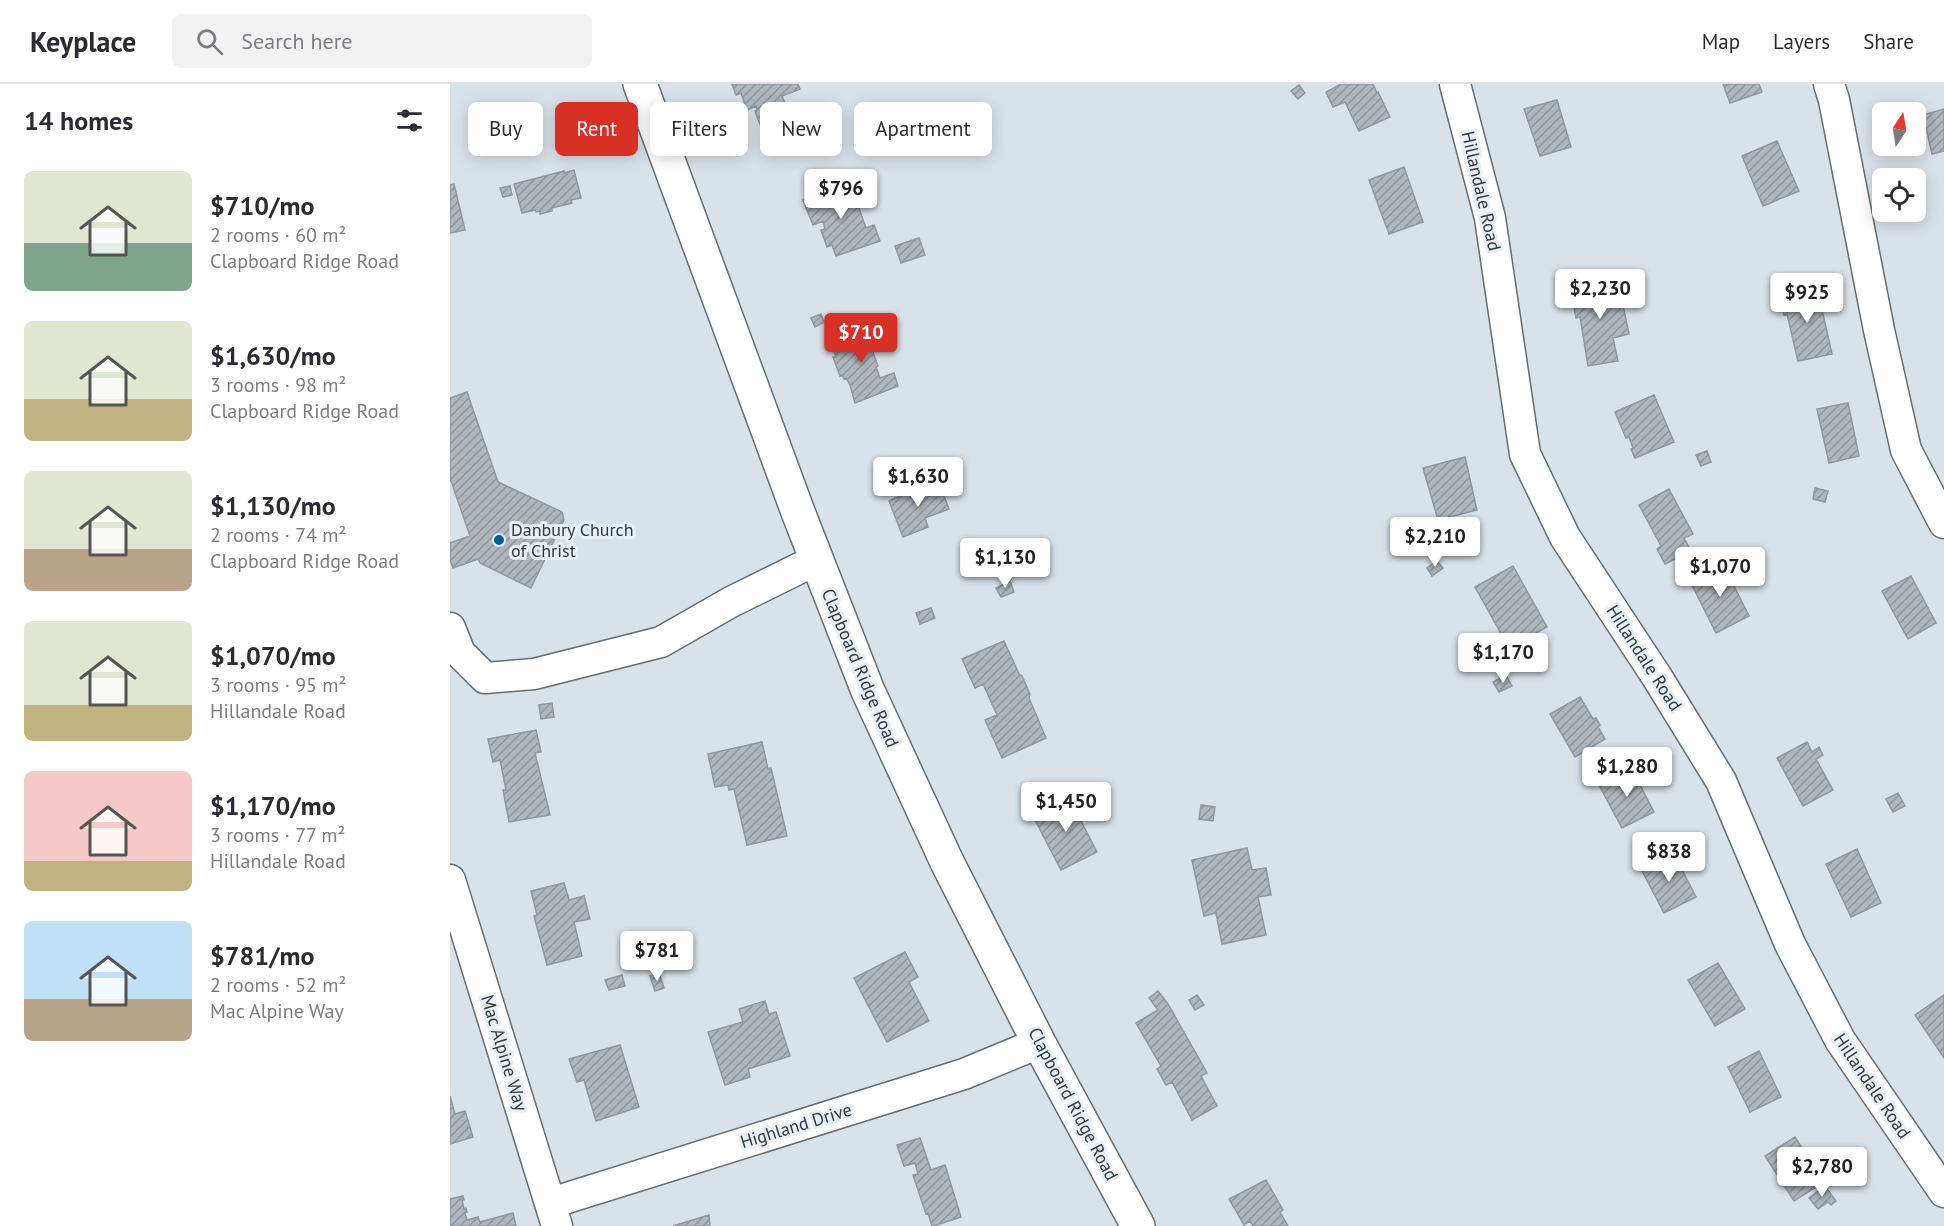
<!DOCTYPE html>
<meta charset="utf-8">
<style>
body{margin:0;font-family:"PT Sans",sans-serif;background:#f2f2f3;color:#2b2b33;height:100vh;display:flex;flex-direction:column;font-size:22px;white-space:nowrap}
*{box-sizing:border-box;margin:0}
p{font-size:20px;color:#7c7c81}
.icon{flex:none;width:33px;height:33px;fill:none;stroke:currentColor;stroke-width:2;stroke-linecap:round;stroke-linejoin:round}
.map{position:relative;flex:1;overflow:hidden}
.details{display:flex;flex-direction:column;background:#fff;width:450px}
.details>*{flex:none}
.top-card{position:absolute;left:18px;top:18px;width:570px;height:54px;display:flex;gap:12px}
.needle{width:39px;rotate:12deg}
.controls{position:absolute;left:1422px;top:18px;display:grid;gap:12px}
.controls a{display:grid;place-items:center;width:54px;height:54px;border-radius:9px;background:#fff;box-shadow:0 3px 15px #0003;font-size:30px}
.price{position:absolute;translate:-50% -51px;padding:0 14px;border-radius:6px;background:#fff;color:#222;font-size:20px;line-height:39px;filter:drop-shadow(0 2px 3px #0008)}
.price::after{content:'';position:absolute;left:50%;top:36px;width:18px;height:14px;margin-left:-9px;background:inherit;clip-path:polygon(0 0,100% 0,50% 100%)}
.price.on{background:#d93025;color:#fff}
ul{padding:0;list-style:none}
li{display:flex;align-items:center;gap:18px;height:150px;padding:0 24px}
li span{display:grid;place-items:center;flex:none;width:168px;height:120px;border-radius:9px;color:#555}
li>.icon{margin-inline-start:auto}
span .icon{width:72px;height:72px;fill:#fffc;stroke-width:1}
li b{font-size:26px}
h2{display:flex;justify-content:space-between;align-items:center;height:72px;padding:0 24px;font-size:26px}
.pill{padding:0 21px;border-radius:9px;background:#fff;box-shadow:0 3px 15px #0003;font-size:21px;line-height:54px}
.pill.on{background:#d93025;color:#fff}
header{display:flex;align-items:center;gap:36px;box-sizing:border-box;height:84px;padding:0 30px;background:#fff;border-bottom:2px solid #e1e1e2}
header strong{font-size:28px}
nav{display:flex;gap:33px;margin-inline-start:auto;font-size:21px}
.search{width:420px;height:54px;background:#f2f2f3;display:flex;align-items:center;gap:15px;box-sizing:border-box;padding:0 21px;border-radius:9px;color:#7c7c81;font-size:22px}
main{display:flex;flex:1;min-height:0}
.map>svg:first-child{display:block}
.building{fill:url(#building-hatch);stroke:#90979d;stroke-width:1.5}
.lines{fill:none;stroke-linecap:round;stroke-linejoin:round}
.minor-casing{stroke:#666e74;stroke-width:33}
.major-casing{stroke:#666e74;stroke-width:36}
.minor{stroke:#fff;stroke-width:30}
.major{stroke:#fff;stroke-width:33}
.poi-dot{fill:#035e8f;stroke:#e7f0f6;stroke-width:2}
.labels{text-anchor:middle;stroke-width:6;stroke-linejoin:round;paint-order:stroke}
.street-label{font-size:18px;fill:#35383b;stroke:#e7f0f6}
.poi-label{font-size:18px;fill:#35383b;stroke:#e7f0f6;text-anchor:start}
</style>
<header>
<strong>Keyplace</strong>
<div class="search"><svg class="icon" aria-label="search" viewBox="0 0 24 24"><circle cx="10" cy="10" r="6"/><path d="M15 15l6 6"/></svg>Search here</div>
<nav><a>Map</a><a>Layers</a><a>Share</a></nav>
</header>
<main>
<section class="details">
<h2>14 homes<svg class="icon" aria-label="filters" viewBox="0 0 24 24"><path d="M4 7h16M4 17h16"/><circle cx="9" cy="7" r="2"/><circle cx="15" cy="17" r="2"/></svg></h2>
<ul>
<li><span style="background:linear-gradient(#dfe7d0 60%,#7fa58c 0)"><svg class="icon" aria-label="home" viewBox="0 0 24 24"><path d="M3 11l9-7 9 7M6 9v11h12V9"/></svg></span><div><b>$710/mo</b><p>2 rooms · 60 m²</p><p>Clapboard Ridge Road</p></div></li>
<li><span style="background:linear-gradient(#dfe7d0 65%,#c2b280 0)"><svg class="icon" aria-label="home" viewBox="0 0 24 24"><path d="M3 11l9-7 9 7M6 9v11h12V9"/></svg></span><div><b>$1,630/mo</b><p>3 rooms · 98 m²</p><p>Clapboard Ridge Road</p></div></li>
<li><span style="background:linear-gradient(#dfe7d0 65%,#b9a48a 0)"><svg class="icon" aria-label="home" viewBox="0 0 24 24"><path d="M3 11l9-7 9 7M6 9v11h12V9"/></svg></span><div><b>$1,130/mo</b><p>2 rooms · 74 m²</p><p>Clapboard Ridge Road</p></div></li>
<li><span style="background:linear-gradient(#dfe7d0 70%,#c2b280 0)"><svg class="icon" aria-label="home" viewBox="0 0 24 24"><path d="M3 11l9-7 9 7M6 9v11h12V9"/></svg></span><div><b>$1,070/mo</b><p>3 rooms · 95 m²</p><p>Hillandale Road</p></div></li>
<li><span style="background:linear-gradient(#f6c9c9 75%,#c2b280 0)"><svg class="icon" aria-label="home" viewBox="0 0 24 24"><path d="M3 11l9-7 9 7M6 9v11h12V9"/></svg></span><div><b>$1,170/mo</b><p>3 rooms · 77 m²</p><p>Hillandale Road</p></div></li>
<li><span style="background:linear-gradient(#bfe0f5 65%,#b9a48a 0)"><svg class="icon" aria-label="home" viewBox="0 0 24 24"><path d="M3 11l9-7 9 7M6 9v11h12V9"/></svg></span><div><b>$781/mo</b><p>2 rooms · 52 m²</p><p>Mac Alpine Way</p></div></li>
</ul>
</section>
<div class="map">
<svg width="1494" height="1142" viewBox="0 0 1494 1142">
<defs>
<pattern id="building-hatch" width="6" height="6" patternUnits="userSpaceOnUse" patternTransform="scale(1.5)"><rect width="6" height="6" fill="#afb7bd"/><path d="M-1 1l2-2M0 6l6-6M5 7l2-2" fill="none" stroke="#8f969b"/></pattern>
</defs>
<rect width="100%" height="100%" fill="#dae2e9"/>
<!-- building -->
<path class="building" d="M282,0h66l2,5 -18,7 13,33 -29,11 -11,-29 2,-1 -1,-4 -9,4 -6,-17 -5,2z
M891,0h32l4,9 1,-1 12,25 -31,14 -14,-29 -12,5 -7,-15z
M1273,0h36l3,8 -32,11z
M849,1l6,8 -7,6 -7,-8z
M1107,16l14,47 -31,9 -16,-47z
M1494,25v42l-12,3 -9,-39z
M1327,57l22,50 -36,15 -21,-50z
M954,83l19,55 -34,12 -20,-54z
M124,86l7,28 -10,2 1,3 -20,5v3l-12,3v-3l-4,1 -1,-2 -13,3 -8,-29 50,-13v2z
M400,99l16,45 8,-3 6,16 -44,15 -4,-11 -5,2 -6,-17 4,-1 -2,-8 -10,4 -10,-25z
M4,100l11,46 -15,3v-48z
M60,102l2,9 -9,2 -3,-9z
M469,154l6,17 -24,8 -6,-17z
M1168,196l11,54 -16,4 5,23 -30,5 -8,-49 -4,1 -6,-32 10,-2 1,3z
M1367,203l15,67 -34,7 -11,-47 -3,1 -4,-19z
M371,230l3,8 -9,5 -4,-9z
M430,242l3,9 -15,5 3,2 3,8 -1,3 5,13 -2,1 4,11 14,-5 4,13 -43,17 -5,-18 -4,-7 -2,1 -2,-4 -2,1 -7,-19h3l-6,-15 34,-13 1,2z
M17,308l31,90 64,30 2,8 -33,68 -51,-25 -2,-4 -25,9 -3,-8v-17l20,-7 -20,-58v-80z
M1204,311l20,47 -39,16 -4,-9 2,-1 -4,-11 -3,1 -11,-26z
M1398,319l11,53 -30,7 -12,-54z
M1257,367l4,11 -10,4 -5,-11z
M1015,373l12,53 -39,10 -15,-52z
M488,396l11,29 -24,9 3,9 -25,10 -14,-36z
M1365,404l13,3 -3,11 -12,-3z
M1219,405l24,45 -9,4 7,13 -26,13 -8,-15 4,-3 -22,-41z
M987,477l6,7 -11,8 -5,-8z
M1273,480l26,52 -33,17 -26,-52z
M1063,482l34,61 -38,21 -34,-61z
M1461,492l25,47 -28,16 -26,-48z
M560,497l4,11 -13,5 -5,-9z
M481,524l4,10 -15,6 -4,-11z
M554,557l15,33 3,2 8,18 -1,4 17,40 -44,20 -17,-38 12,-5 -14,-31 -8,4 -13,-29z
M1056,591l6,11 -13,6 -6,-10z
M1130,613l13,22 3,-1 4,7 -2,2 7,12 -30,18 -25,-43z
M102,619l2,14 -13,2 -2,-14z
M86,646l5,22 -6,1 15,62 -41,7 -6,-32h3l-6,-30 -7,2 -5,-23z
M312,658l6,27 3,-1 16,68 -40,9 -13,-56 -5,1 -1,-5 -13,2 -7,-33z
M1357,658l5,10 7,-5 4,8 -7,4 17,31 -30,16 -26,-48z
M1181,684l23,44 -32,16 -23,-43z
M1448,709l7,13 -12,6 -7,-13z
M624,713l12,22 -5,2 16,31 -36,18 -27,-52z
M751,721l14,2 -2,14 -14,-2z
M797,764l5,22 14,-2 5,27 -13,2 8,38 -44,9 -6,-31 -12,3 -12,-56z
M1407,765l24,54 -30,14 -25,-53z
M1223,768l23,45 -32,16 -23,-44z
M114,799l5,17 15,-4 6,23 -16,3 8,34 -35,9 -13,-49 3,-1 -6,-24z
M455,868l13,25 -9,5 20,39 -42,21 -33,-64z
M1268,879l27,46 -30,17 -27,-46z
M209,889l5,15 -9,3 -5,-15z
M172,891l3,11 -16,4 -4,-10z
M708,907l10,13 39,69 -6,3 16,30 -25,14 -20,-38 -6,3 -9,-16 4,-3 -25,-43 22,-13 -9,-12z
M747,911l7,10 -9,5 -6,-10z
M1494,911v63l-29,-43z
M315,917l4,13 7,-2 14,44 -42,13 2,8 -25,8 -17,-53 35,-10 -4,-13z
M170,961l19,62 -43,14 -12,-41 -7,2 -8,-23z
M1309,967l22,46 -31,15 -22,-45z
M0,1012l5,18 10,-3 8,26 -23,7z
M1345,1053l29,45 -30,19 -29,-45z
M470,1054l11,32 14,-5 16,52 -27,9h-2l-4,-13 -2,1 -13,-39 5,-1 -3,-11 -11,3 -7,-21z
M816,1096l17,30 -3,2 8,14h-35l-3,-5 -6,4 -15,-26z
M1375,1102l11,15 -5,4 -3,-3 -10,7 -9,-11z
M13,1112l1,4h-2l2,9 2,-1 1,4 -2,1 2,7 11,-3 2,5 33,-9 3,13h-66v-27z
M259,1131l1,11h-37z"/>
<g class="lines">
<defs>
<path id="minor" d="M1005,0l35,134 35,236 40,83 92,140 64,104 69,163 50,96 104,152
M1379,0l5,16 45,230 27,120 38,73
M0,544l10,25 25,25 49,-4 127,-32 70,-40 85,-42
M0,796l107,346
M101,1119l413,-129 75,-31"/>
<path id="major" d="M190,0l158,428 70,179 79,171 92,181 99,183"/>
</defs>
<!-- minor casing -->
<use href="#minor" class="minor-casing"/>
<!-- major casing -->
<use href="#major" class="major-casing"/>
<!-- minor -->
<use href="#minor" class="minor"/>
<!-- major -->
<use href="#major" class="major"/>
</g>
<!-- markers -->
<circle class="poi-dot" cx="49" cy="456" r="6"/>
<g class="labels">
<!-- street labels -->
<g class="street-label">
<text transform="translate(1031 107) rotate(77)" y="6">Hillandale Road</text>
<text transform="translate(1194 574) rotate(57)" y="6">Hillandale Road</text>
<text transform="translate(410 584) rotate(67)" y="6">Clapboard Ridge Road</text>
<text transform="translate(54 969) rotate(73)" y="6">Mac Alpine Way</text>
<text transform="translate(1422 1002) rotate(56)" y="6">Hillandale Road</text>
<text transform="translate(623 1020) rotate(62)" y="6">Clapboard Ridge Road</text>
<text transform="translate(346 1042) rotate(-17)" y="6">Highland Drive</text>
</g>
<!-- poi labels -->
<g class="poi-label">
<text x="61" y="452">Danbury Church<tspan x="61" dy="21">of Christ</tspan></text>
</g>
</g>
</svg>
<div class="controls">
<a><svg class="needle" viewBox="-14 -14 28 28"><path d="M0-13l5 13h-10z" fill="#e53935"/><path d="M0 13l5-13h-10z" fill="#7c7c81"/></svg></a>
<a><svg class="icon" aria-label="locate" viewBox="0 0 24 24"><circle cx="12" cy="12" r="6"/><path d="M12 2v4M12 18v4M2 12h4M18 12h4"/></svg></a>
</div>
<b class="price" style="left:391px;top:136px">$796</b>
<b class="price" style="left:1150px;top:236px">$2,230</b>
<b class="price" style="left:1357px;top:240px">$925</b>
<b class="price on" style="left:411px;top:280px">$710</b>
<b class="price" style="left:468px;top:424px">$1,630</b>
<b class="price" style="left:985px;top:484px">$2,210</b>
<b class="price" style="left:555px;top:505px">$1,130</b>
<b class="price" style="left:1270px;top:514px">$1,070</b>
<b class="price" style="left:1053px;top:600px">$1,170</b>
<b class="price" style="left:1177px;top:714px">$1,280</b>
<b class="price" style="left:616px;top:749px">$1,450</b>
<b class="price" style="left:1219px;top:799px">$838</b>
<b class="price" style="left:207px;top:898px">$781</b>
<b class="price" style="left:1372px;top:1114px">$2,780</b>
<div class="top-card">
<a class="pill">Buy</a>
<a class="pill on">Rent</a>
<a class="pill">Filters</a>
<a class="pill">New</a>
<a class="pill">Apartment</a>
</div>
</div>
</main>
